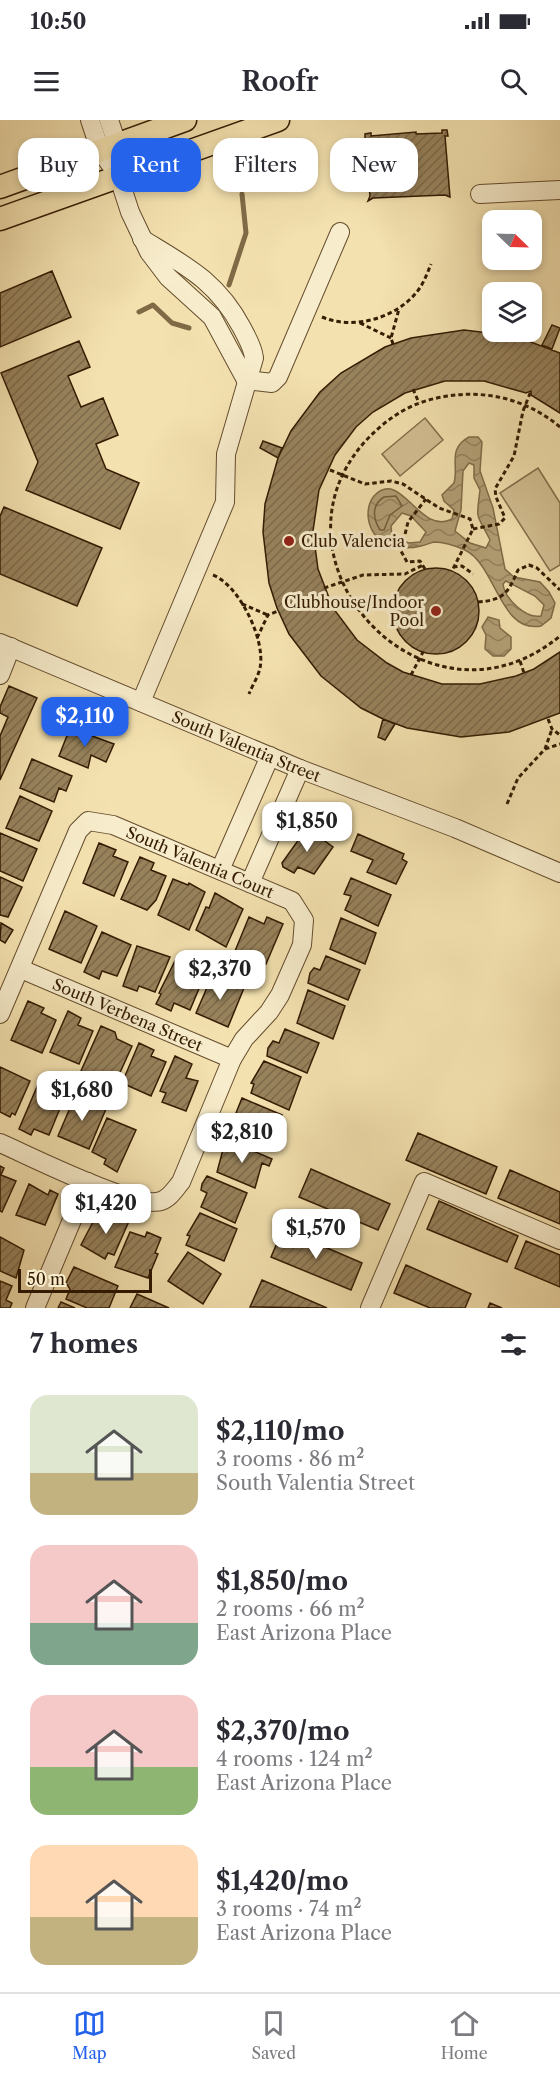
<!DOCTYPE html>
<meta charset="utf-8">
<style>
body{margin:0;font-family:"Libre Caslon Text",serif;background:#f2f2f3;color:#2b2b33;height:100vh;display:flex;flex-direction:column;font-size:22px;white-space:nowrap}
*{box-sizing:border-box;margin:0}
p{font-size:20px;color:#7c7c81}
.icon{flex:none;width:33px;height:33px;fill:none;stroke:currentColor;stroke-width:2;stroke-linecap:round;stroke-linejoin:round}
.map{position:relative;height:1188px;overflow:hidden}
.drawer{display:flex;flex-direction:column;background:#fff;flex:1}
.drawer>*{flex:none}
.hud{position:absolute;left:18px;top:18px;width:525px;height:54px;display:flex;gap:12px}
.needle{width:39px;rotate:113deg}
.buttons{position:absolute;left:482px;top:90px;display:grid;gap:12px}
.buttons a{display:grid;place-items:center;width:60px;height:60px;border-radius:12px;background:#fff;box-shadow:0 3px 9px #0003;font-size:30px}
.scale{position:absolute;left:18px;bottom:15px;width:134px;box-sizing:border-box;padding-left:6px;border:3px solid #341b02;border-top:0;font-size:16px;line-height:21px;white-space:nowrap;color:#341b02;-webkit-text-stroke:4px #f7eccb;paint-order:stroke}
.price{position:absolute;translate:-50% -51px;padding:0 14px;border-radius:12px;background:#fff;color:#222;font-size:20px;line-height:39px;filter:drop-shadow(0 2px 3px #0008)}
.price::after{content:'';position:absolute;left:50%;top:36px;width:18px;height:14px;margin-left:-9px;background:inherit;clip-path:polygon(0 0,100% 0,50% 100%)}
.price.active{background:#2563eb;color:#fff}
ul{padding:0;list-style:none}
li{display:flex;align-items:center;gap:18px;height:150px;padding:0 30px}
li span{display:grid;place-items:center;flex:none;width:168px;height:120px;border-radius:18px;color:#555}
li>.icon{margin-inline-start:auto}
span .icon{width:72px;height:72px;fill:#fffc;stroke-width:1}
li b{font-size:26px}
h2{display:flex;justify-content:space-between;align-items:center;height:72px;padding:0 30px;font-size:26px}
.tag{padding:0 21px;border-radius:18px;background:#fff;box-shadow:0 3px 9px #0003;font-size:21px;line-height:54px}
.tag.active{background:#2563eb;color:#fff}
.status{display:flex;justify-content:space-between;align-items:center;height:42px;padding:0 30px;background:#fff;direction:ltr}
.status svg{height:16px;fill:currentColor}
header{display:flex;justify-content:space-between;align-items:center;height:78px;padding:0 30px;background:#fff;font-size:27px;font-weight:600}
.tab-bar{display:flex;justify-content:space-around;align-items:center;height:84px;border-top:2px solid #e1e1e2;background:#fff;font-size:16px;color:#7c7c81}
.tab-bar a{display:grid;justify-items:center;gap:3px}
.tab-bar .active{color:#2563eb}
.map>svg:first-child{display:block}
.grass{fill:#d3bf92;stroke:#846d4a;stroke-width:1.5}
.water{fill:url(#water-waves);stroke:#806a46;stroke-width:1.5;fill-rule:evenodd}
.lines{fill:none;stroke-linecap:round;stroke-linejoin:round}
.shore{stroke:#735c3b;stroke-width:1.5}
.stream{stroke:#806a46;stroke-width:5}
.building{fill:url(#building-hatch);stroke:#341b02;stroke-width:1.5}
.minor-casing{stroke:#644c2d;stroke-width:20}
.major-casing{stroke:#341b02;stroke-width:25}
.path{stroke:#341b02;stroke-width:3;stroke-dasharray:4.5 3;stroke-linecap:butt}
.minor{stroke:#f7eccb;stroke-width:18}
.major{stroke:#f3e1af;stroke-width:22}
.poi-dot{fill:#8f2418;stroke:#f7eccb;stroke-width:2}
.labels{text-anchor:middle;stroke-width:6;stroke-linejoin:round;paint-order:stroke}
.poi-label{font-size:16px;fill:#341b02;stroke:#f7eccb;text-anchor:start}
.street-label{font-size:16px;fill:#341b02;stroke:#f7eccb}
</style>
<div class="status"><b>10:50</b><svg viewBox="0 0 49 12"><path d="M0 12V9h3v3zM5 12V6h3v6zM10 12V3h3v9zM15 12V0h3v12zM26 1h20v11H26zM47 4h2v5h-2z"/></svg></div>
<header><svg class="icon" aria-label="menu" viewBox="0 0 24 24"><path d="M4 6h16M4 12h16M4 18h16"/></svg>Roofr<svg class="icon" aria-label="search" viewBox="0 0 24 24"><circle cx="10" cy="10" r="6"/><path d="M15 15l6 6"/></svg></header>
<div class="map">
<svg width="560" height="1188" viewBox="0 0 560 1188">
<defs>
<pattern id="water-waves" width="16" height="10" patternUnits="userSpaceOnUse" patternTransform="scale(1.5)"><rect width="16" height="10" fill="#b29e74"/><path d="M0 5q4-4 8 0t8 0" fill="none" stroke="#92805d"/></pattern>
<pattern id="building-hatch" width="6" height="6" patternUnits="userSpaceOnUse" patternTransform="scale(1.5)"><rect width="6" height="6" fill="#97825c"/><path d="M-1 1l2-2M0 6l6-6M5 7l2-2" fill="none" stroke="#7c6a4a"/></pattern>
</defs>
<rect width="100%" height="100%" fill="#f3e1af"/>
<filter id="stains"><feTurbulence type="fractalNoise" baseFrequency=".00333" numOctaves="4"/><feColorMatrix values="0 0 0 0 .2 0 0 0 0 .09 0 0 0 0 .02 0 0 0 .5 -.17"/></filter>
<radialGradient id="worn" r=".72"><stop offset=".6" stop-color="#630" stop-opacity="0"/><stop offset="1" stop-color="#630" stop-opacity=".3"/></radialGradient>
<!-- grass -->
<path class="grass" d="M425,298l18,22 -43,36 -18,-22z
M538,348l22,35v62l-10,6 -50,-78z"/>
<!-- water -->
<path class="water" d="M469,317h9l4,5 -2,29 13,37 12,61 9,8 26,5 9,10 6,11 -4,15 -10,8c-41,8 -45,-61 -76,-76 -9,-4 -20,-8 -31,-8 -4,1 -8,3 -13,4 -21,5 -46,0 -52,-24 -2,-8 -1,-19 5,-26 27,-29 45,40 78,23l2,-9 -10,-9 -2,-6 12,-12c5,-18 -7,-34 15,-46zM469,343l5,2v13l6,12c-4,32 -4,22 10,50l-4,8 -16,-5 -15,-12 6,-21 2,-39zM402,393l9,3 15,16 -6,10 -11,1 -17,-7 -1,-10zM506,461l29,15 9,9 -3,11c-15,3 -36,-17 -38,-32z
M488,497l11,3 1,8 11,9v12l-7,7h-11l-8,-7 1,-14 -4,-8z"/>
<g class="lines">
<!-- shore -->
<path class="shore" d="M396,376l6,10 -12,9 -6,15h-4c-7,-11 -9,-25 4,-33z"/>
<!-- stream -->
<path class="stream" d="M243,66l1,-29
M229,165l17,-52 -4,-39
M139,192l14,-7 19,18 17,5"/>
</g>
<!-- building -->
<path class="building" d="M442,10h5l1,6h-3l5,61 -5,-2 -72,3 -5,3 2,-5 -4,-41h2v-16h-3v-5l6,-1v3l45,-4v2l26,-1z
M52,151l19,46 -71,30v-54z
M552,205l8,3 -8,21 -10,-4z
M464,210l51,6 45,17v60l-29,-18v-4l-5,2 -42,-12h-39l-40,12 -32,19 -17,15 -21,28 -16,35 -6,41 5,38 15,39 24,32 30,23 16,9 39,12h38l36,-8 18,-7 26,-17v61l-51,19 -48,5 -54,-9 -24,-9 -22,-11 -40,-32 -32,-42 -12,-26 -8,-25 -6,-51 2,-28 13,-46 13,-27 29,-39 21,-19 44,-26 26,-9z
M79,221l11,26 -22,9 13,31 22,-9 15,37 -22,9 10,25 33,14 -19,46 -94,-39 12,-28 -37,-89z
M263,321l19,7 -4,10 -18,-10z
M4,387l98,41 -25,58 -77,-32v-58z
M393 491a43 43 0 1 1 86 0a43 43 0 1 1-86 0Z
M9,566l28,12 -37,82v-44l8,-19 -8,-4v-6z
M383,599l12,5 -10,16 -7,-3z
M70,608l44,16 -8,18 -15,-7 -3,13 -29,-12z
M32,639l40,17 -6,15 -7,-3 -5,14 -34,-14z
M20,676l32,15 -13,30 -33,-13z
M307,708l26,19 -19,27 -16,-7 -4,6 -11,-6 -1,-4z
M0,713l37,16 -14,32 -23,-10z
M358,714l46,20 -2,5 5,3 -11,22 -29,-12 6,-12 -22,-9z
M99,723l17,7 -3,6 15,6 -14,34 -31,-13z
M140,737l14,6 -3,7 15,6 -10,24 -9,10 -26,-11z
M0,757l22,10 -14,30 -8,-2z
M351,758l40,17 -13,31 -33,-16 6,-14 -7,-2z
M173,759l15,6 1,-2 16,9 -16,38 -31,-15z
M215,773l28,16 -17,38 -30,-17 10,-23 3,1z
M65,791l32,15 -16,37 -32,-14z
M249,797l15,7 3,-7 16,7 -17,40 -31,-13z
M341,798l35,15 -11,31 -35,-15z
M1,803l12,7 -8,13 -5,-3z
M102,812l29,13 -14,31 -15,-5 -3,8 -15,-7z
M137,826l33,11 -15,35 -16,-6 -2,5 -14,-5z
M326,836l34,14 -12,30 -40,-17 2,-10 4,-5 6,2z
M175,841l31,11 -16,38 -16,-7 -3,8 -15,-7 5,-10 -2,-1z
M212,856l32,12 -16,39 -32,-14z
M308,870l37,16 -12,33 -36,-16z
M28,881l16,7 -3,5 15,7 -14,33 -31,-13z
M68,891l13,7 -3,7 15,6 -14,33 -29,-12z
M101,906l14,6 2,7 15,7 -19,42 -32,-17z
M285,909l34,14 -12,30 -40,-17 1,-8 5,-7 6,2z
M139,923l15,7 -3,6 15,6 -15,34 -29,-13z
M175,936l17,8 -6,14 12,3 -12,30 -24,-9 4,-9 -6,-2z
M264,941l37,16 -12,33 -38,-17 3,-9 -3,-1z
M0,947l30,14 -15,34 -3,-2 -2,4 -10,-5z
M39,962l27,12 -17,41 -15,-6 -3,6 -12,-6z
M75,976l31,13 -17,40 -31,-13z
M242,978l40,17 -13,30 -34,-14 7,-16 -6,-2z
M107,998l29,12 -19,42 -13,-8 2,-5 -14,-7z
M418,1013l79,34 -11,27 -80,-34z
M225,1022l16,6 1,-2 30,13 -3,7 -7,-3 -7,25 -38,-16z
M0,1046l4,2 -3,7 15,6 -14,31 -2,-1z
M311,1049l79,35 -12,26 -79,-33z
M510,1050l50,22v32l-62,-26z
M207,1056l40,17 -12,30 -34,-16 6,-14 -6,-3 1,-6z
M29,1064l19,11 2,-5 8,4 -13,31 -29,-10z
M439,1081l79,35 -11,26 -80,-33z
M112,1091l18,8 -16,36 -6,-2 -3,6 -24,-14 14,-27 11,8z
M200,1093l37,16 -13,32 -38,-16 4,-9 -3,-1z
M283,1109l79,34 -11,27 -80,-33z
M130,1112l15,5 2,-5 14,6 -6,15 3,1 -10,24 -33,-11z
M0,1117l24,13 -8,28 -16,-7z
M526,1121l34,14v32l-45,-19z
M188,1132l33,22 -18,30 -35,-23z
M406,1145l65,29 -6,14h-35l-36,-15z
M74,1147l44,19 -9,22h-22l-21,-9 4,-10 -4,-6z
M262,1160l65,28 -77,-1z
M0,1161l12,5 -6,14 6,3 -2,5h-10z
M137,1174l32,14h-39z
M61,1182l14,6h-17z
M490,1183l12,5h-14z"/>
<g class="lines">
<defs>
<g id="minor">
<path d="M90,0l10,30 18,25 12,37 19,40 19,25 44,40 34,63"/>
<path d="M109,0l8,24 1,14"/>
<path d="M480,74l80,-4"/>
<path d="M246,260l26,3 6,-6 62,-145"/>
<path id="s1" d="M0,523l300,126 155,59 105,45"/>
<path d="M0,555l11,-28"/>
<path d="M141,582l84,-200 1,-48 28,-96c-1,-11 -7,-20 -12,-30 -25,-47 -56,-62 -100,-89"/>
<path d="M220,750l50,-114"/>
<path d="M250,763l50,-114"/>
<path id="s2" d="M21,849l211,90"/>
<path id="s3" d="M0,894l78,-183 10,-10 25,4 179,76 12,19 -2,25 -22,50 -11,17 -25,27 -12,20 -51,123c-6,7 -11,16 -20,19 -25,9 -133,-46 -161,-58"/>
<path d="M35,1188l53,-126"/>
<path d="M370,1188l54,-126 136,58"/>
</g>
<path id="major" d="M0,67l185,-67
M0,99l278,-99"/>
</defs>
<!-- minor casing -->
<use href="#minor" class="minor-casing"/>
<!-- major casing -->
<use href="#major" class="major-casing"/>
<!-- path -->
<path class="path" d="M322,197c31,13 72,2 94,-24 7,-8 11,-19 15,-29
M360,203l31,15
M393,224l-2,-6 8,-29
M413,269l6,14
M560,307c-34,-29 -79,-39 -123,-29 -30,6 -55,24 -75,47 -102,121 66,300 198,191
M330,350l35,14 26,-3 12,3 36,24 31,11 3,10 -21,42
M473,409l26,-5 6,-6 -9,-21 -1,-8 19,-33 9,-45 8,-20
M453,447l9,-1 11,8
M425,449l-5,-8 -13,1 -6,-11 7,-29 18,-23
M213,455c26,10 53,65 47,93 -2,9 -8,18 -11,26
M324,468l39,-13 42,-1 18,-9
M478,482c26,-2 30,-9 40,-32l11,-5 8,3 23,22
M242,484l26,11
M257,518l11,-23 10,-4
M520,541l4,12
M411,555l12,-23
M548,599l4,10 8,6
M545,629l15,-5
M507,684l11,-26 27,-29 7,-20"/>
<!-- minor -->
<use href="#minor" class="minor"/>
<!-- major -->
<use href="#major" class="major"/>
</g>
<!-- markers -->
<g class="poi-dot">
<circle cx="289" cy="421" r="6"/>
<circle cx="436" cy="491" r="6"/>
</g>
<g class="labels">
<!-- poi labels -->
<g class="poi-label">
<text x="301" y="427">Club Valencia</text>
<text x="424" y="488" text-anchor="end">Clubhouse/Indoor<tspan x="424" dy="18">Pool</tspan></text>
</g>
<!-- street labels -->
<g class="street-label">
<text dy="6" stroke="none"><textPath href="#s1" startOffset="267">South Valentia Street</textPath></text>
<text dy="6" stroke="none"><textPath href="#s3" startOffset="333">South Valentia Court</textPath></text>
<text dy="6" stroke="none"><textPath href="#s2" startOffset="116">South Verbena Street</textPath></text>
</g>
</g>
<rect width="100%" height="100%" filter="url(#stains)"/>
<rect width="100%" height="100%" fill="url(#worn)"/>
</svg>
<div class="buttons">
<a><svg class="needle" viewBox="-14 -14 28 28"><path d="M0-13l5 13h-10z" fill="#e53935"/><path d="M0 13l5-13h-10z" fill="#7c7c81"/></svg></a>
<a><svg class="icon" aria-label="layers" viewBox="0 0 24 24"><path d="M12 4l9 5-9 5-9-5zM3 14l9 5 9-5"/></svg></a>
</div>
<div class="scale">50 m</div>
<b class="price active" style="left:85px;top:628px">$2,110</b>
<b class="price" style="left:307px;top:733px">$1,850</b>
<b class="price" style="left:220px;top:881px">$2,370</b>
<b class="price" style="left:82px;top:1002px">$1,680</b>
<b class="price" style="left:242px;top:1044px">$2,810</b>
<b class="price" style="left:106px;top:1115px">$1,420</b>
<b class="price" style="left:316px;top:1140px">$1,570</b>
<div class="hud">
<a class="tag">Buy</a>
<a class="tag active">Rent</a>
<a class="tag">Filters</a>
<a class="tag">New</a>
</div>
</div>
<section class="drawer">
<h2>7 homes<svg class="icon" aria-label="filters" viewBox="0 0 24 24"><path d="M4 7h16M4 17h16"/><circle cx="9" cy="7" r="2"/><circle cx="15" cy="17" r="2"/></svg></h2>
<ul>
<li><span style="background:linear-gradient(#dfe7d0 65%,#c2b280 0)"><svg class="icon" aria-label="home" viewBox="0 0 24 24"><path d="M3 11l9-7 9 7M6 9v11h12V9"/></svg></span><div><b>$2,110/mo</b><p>3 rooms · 86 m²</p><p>South Valentia Street</p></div></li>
<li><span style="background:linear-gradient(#f6c9c9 65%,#7fa58c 0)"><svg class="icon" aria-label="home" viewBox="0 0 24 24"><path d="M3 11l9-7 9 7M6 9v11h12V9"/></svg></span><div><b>$1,850/mo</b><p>2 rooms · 66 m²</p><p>East Arizona Place</p></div></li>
<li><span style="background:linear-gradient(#f6c9c9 60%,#8fb573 0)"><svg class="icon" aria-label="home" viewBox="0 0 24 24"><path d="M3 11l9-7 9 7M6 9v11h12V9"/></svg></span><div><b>$2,370/mo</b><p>4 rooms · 124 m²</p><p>East Arizona Place</p></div></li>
<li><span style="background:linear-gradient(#ffd9b3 60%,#c2b280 0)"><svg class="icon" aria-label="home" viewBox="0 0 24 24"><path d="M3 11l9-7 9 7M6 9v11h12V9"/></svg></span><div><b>$1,420/mo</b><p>3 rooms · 74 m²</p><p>East Arizona Place</p></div></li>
</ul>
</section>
<nav class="tab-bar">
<a class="active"><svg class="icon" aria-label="map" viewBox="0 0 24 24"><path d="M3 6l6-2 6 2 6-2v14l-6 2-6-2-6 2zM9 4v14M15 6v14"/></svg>Map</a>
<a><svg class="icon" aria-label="saved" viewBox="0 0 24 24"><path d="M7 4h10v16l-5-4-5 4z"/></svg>Saved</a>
<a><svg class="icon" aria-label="home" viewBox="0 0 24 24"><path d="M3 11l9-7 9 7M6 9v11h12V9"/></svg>Home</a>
</nav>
